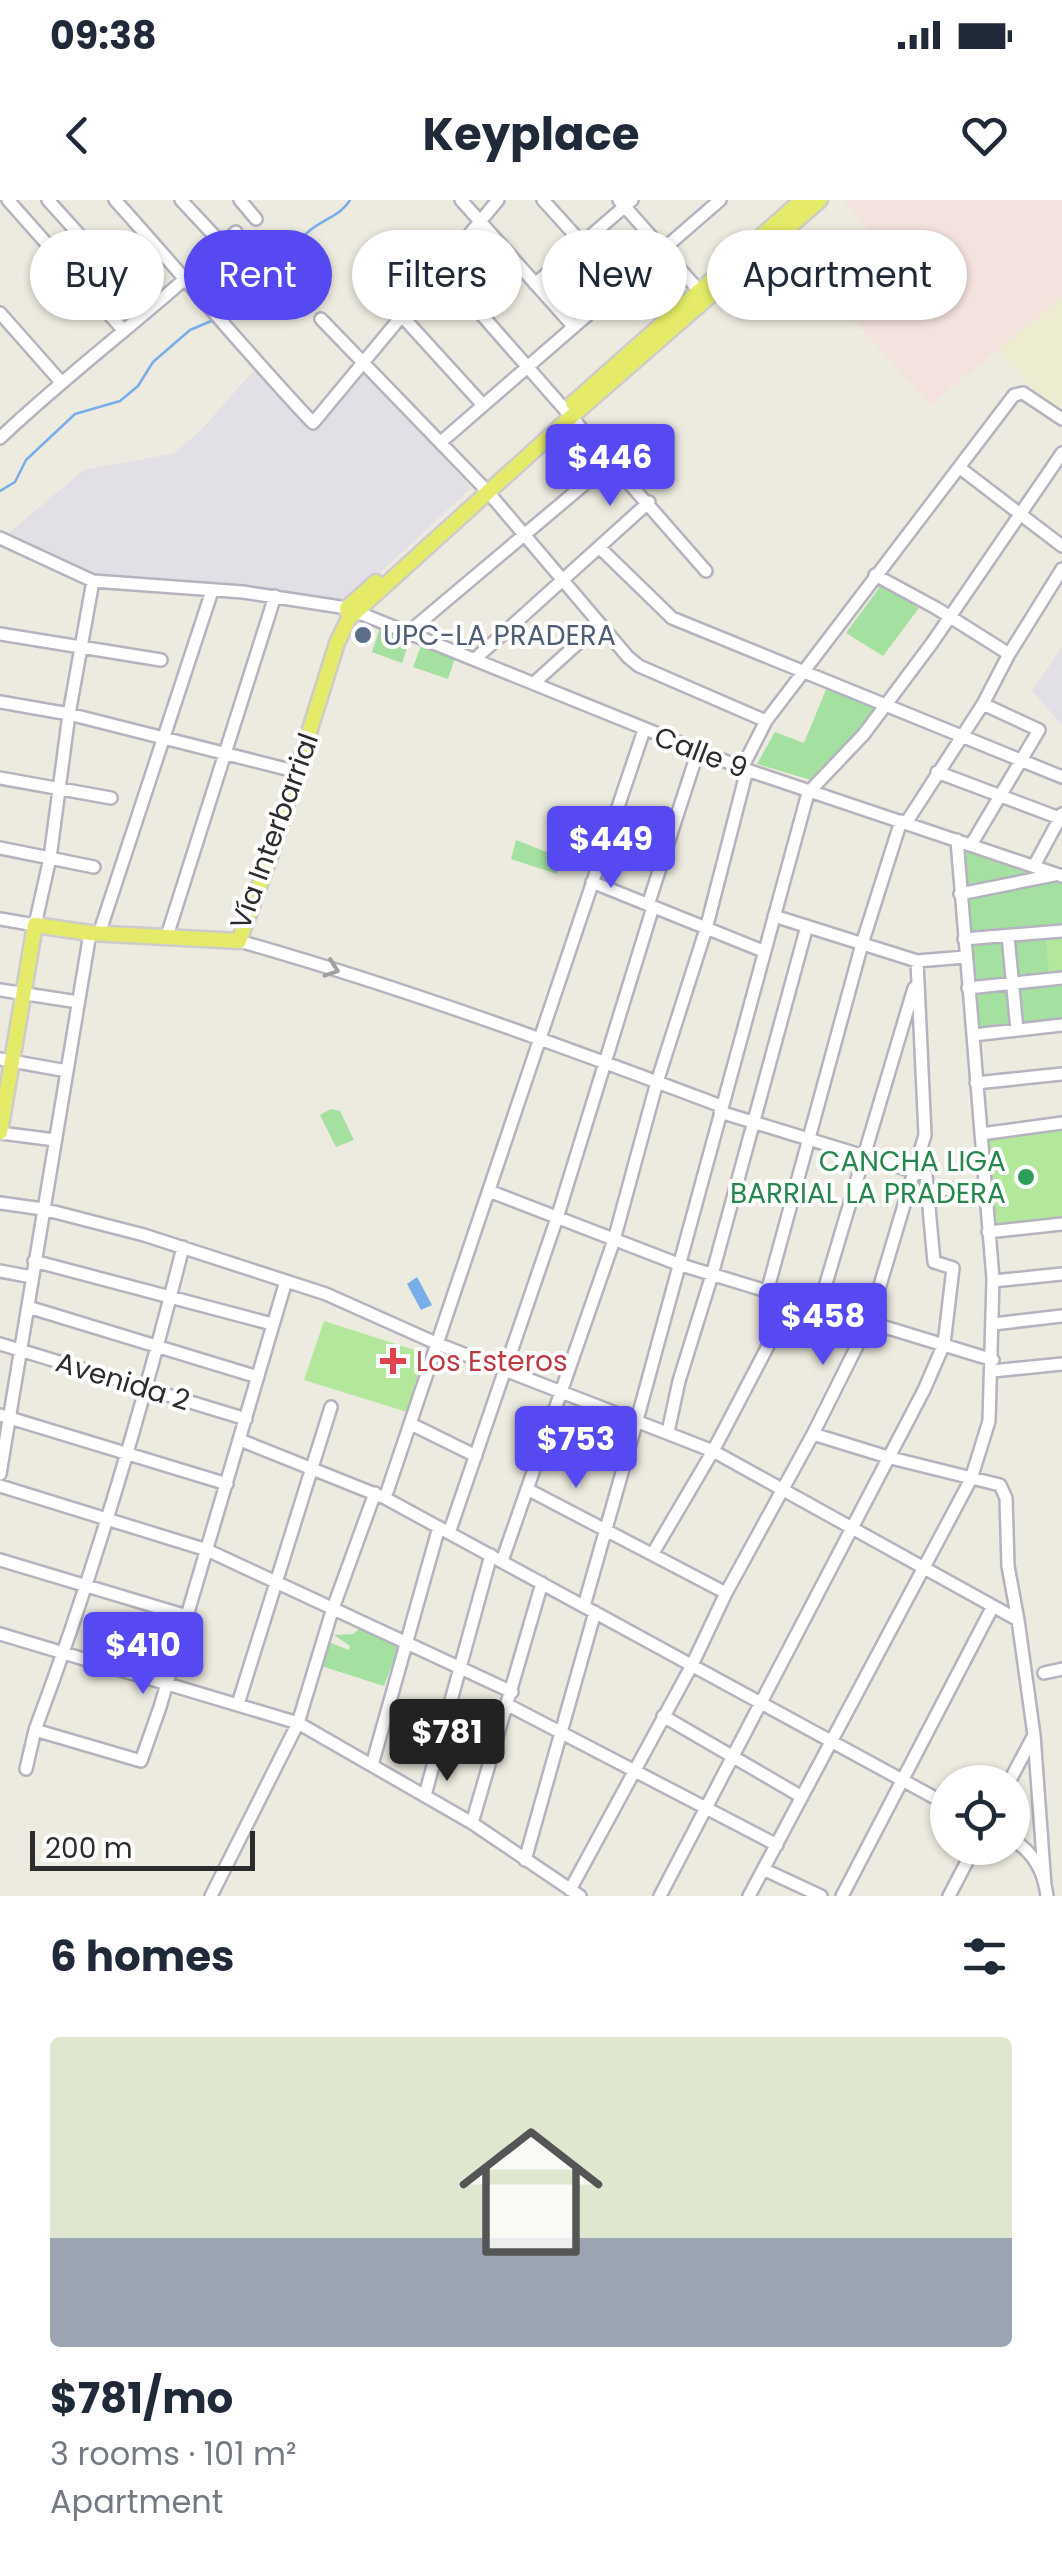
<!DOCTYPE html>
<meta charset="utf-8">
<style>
body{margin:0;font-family:Poppins,sans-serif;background:#f6f6f7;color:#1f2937;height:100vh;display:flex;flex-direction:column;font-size:38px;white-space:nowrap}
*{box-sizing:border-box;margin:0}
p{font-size:32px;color:#747a83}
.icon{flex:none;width:55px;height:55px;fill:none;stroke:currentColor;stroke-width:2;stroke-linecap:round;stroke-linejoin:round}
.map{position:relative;height:1696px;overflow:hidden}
.details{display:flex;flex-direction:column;background:#fff;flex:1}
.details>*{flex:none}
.guide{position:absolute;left:30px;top:30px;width:1002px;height:90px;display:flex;gap:20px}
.tools{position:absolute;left:930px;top:1565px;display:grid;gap:20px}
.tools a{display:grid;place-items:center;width:100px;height:100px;border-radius:50%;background:#fff;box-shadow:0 2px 8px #0004;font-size:50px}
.scale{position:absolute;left:30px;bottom:25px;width:225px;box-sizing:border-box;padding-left:10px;border:5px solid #2c2c2c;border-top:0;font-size:28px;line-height:35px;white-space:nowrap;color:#2c2c2c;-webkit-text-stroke:8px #fff;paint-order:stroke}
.price{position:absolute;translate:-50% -85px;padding:0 22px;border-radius:10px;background:#5649f1;color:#fff;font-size:32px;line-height:65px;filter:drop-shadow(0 2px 5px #0008)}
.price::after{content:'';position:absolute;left:50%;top:60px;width:30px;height:22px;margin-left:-15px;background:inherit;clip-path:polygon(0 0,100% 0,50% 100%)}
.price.active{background:#222;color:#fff}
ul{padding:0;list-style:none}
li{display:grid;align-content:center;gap:20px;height:530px;padding:0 50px}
li span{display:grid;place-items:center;height:310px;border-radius:10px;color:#555}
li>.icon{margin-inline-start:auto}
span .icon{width:180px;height:180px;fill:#fffc;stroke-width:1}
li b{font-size:42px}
h2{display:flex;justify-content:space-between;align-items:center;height:120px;padding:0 50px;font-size:42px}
.chip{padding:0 35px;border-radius:45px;background:#fff;box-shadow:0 2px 8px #0004;font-size:35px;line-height:90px}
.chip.active{background:#5649f1;color:#fff}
.status{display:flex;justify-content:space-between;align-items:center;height:70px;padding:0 50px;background:#fff;direction:ltr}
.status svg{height:28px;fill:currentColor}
header{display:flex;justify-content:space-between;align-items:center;height:130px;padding:0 50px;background:#fff;font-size:45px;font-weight:700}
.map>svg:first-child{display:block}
.industrial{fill:#e3dfe6}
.education{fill:#edecd0}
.medical{fill:#f3e2dd}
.green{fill:#a4e09f}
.pitch{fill:#b3e79b}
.water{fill:#78ade9}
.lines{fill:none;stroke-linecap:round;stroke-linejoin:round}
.stream{stroke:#78ade9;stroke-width:2.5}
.minor-casing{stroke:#b4b3bf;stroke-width:16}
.major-casing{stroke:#ccc;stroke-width:19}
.minor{stroke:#fff;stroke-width:11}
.major{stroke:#e5ea68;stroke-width:14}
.oneway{stroke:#a0a0a0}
.service-dot{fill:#5c6f8a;stroke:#fff;stroke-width:4}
.leisure-dot{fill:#2e9e5b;stroke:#fff;stroke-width:4}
.health-dot{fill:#e0444e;stroke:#fff;stroke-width:4}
.labels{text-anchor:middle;stroke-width:8;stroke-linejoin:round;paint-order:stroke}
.service-label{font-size:28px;fill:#4e5e75;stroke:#fff;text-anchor:start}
.street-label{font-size:28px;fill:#2c2c2c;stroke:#fff}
.leisure-label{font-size:28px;fill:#27864d;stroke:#fff;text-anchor:end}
.health-label{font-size:28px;fill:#be3a42;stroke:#fff;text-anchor:start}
</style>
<div class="status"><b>09:38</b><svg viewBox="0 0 49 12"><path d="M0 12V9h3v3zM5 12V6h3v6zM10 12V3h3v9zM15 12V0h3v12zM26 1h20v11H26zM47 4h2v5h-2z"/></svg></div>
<header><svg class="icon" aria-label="back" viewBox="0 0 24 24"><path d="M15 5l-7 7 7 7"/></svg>Keyplace<svg class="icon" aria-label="heart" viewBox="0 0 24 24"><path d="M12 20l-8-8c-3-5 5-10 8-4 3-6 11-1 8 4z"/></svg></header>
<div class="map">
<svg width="1062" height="1696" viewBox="0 0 1062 1696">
<rect width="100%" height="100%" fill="#edebdf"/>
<!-- industrial -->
<path class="industrial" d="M255,169l59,59 48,-59 109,119 -122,114 -10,2 -76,-17 -169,-10 -89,-41 79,-66 91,-17 25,-22z
M1062,447v78l-30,-34z"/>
<!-- education -->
<path class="education" d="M1062,97v107l-9,8 -54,-63z"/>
<!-- medical -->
<path class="medical" d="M843,0h219v97l-132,108 -117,-131 54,-47z"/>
<!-- green -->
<path class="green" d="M882,384l37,24 -36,48 -37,-23z
M380,428l30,11 -8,24 -30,-11z
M421,446l34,12 -7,21 -35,-12z
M827,487l50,23 -63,71 -57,-17 18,-32 29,11z
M516,640l46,18 -5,16 -46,-15z
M962,648l100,35v139l-83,9z
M331,909l9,2 14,29 -18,7 -16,-32z
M357,1424l43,18 -16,44 -66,-21 9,-14 -3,-11 25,10 1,-4 -16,-11 19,-1 6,-5z"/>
<!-- pitch -->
<path class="pitch" d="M1062,737v36l-13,1 -3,-35z
M1062,930v88l-68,7 -6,-89z
M324,1121l100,32 -17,59 -103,-32z"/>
<!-- water -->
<path class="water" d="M417,1077l15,28 -11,5 -14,-26z"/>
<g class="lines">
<!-- stream -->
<path class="stream" d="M223,116c34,-19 56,-57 84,-83 13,-13 34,-17 43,-33
M0,291l15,-9 11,-22 49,-46 45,-13 18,-15 15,-24 37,-32 26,-11"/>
<defs>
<path id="minor" d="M8,0l116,131
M48,0l99,110
M115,0c67,74 130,151 198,223l185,-223
M181,0l42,45
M240,0l16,19
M461,0l112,126
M543,0l39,43
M619,0l83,94
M440,67l266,304
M370,81l113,124
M535,84l97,-84
M0,113l61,69
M321,119l167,173 140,165 11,9 127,55
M0,238c76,-72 161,-133 236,-206
M441,242l279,-242
M960,268l102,78
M0,338l93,43 150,11 104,16 400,162 315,106
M599,347l73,71 390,159
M875,375l61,33 73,46
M410,431l202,-170
M0,434l161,26
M475,459l174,-157
M534,483l64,-58
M0,502l69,12 229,58
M742,568l24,-47 248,-326 9,-2 39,26
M937,572l125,47
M0,578l111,20
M906,623l77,-119 26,-50 53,-85
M971,645l68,-115 -56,-26
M0,648l94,19
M1034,666l28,-52
M592,682l171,69
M960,694l94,-19
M648,705l50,-154
M774,716l143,45 48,-4
M0,719l35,6 15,-67 19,-144 24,-133
M99,734l113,-343
M167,736l108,-340
M1008,736l9,94
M964,739l98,-8
M239,741c163,46 323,105 482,165
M968,788l94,-10
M0,790l78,12
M973,835l89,-10
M0,859l67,12
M976,883l86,-9
M0,933l55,7
M981,934l81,-11
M927,990l57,-2
M489,991l189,73 315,96
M0,1003l43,6 101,26 182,59 112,50 275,107 -60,102
M988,1032l74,-8
M183,1047c-41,163 -89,326 -148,483l106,31 19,-54 126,-426
M34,1061l238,63
M0,1071l32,6
M993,1081l69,-7
M767,1092l95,-348 39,-123
M792,1100l-79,151 305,169 16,115 11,151
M28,1107l230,70
M819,1107l95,-319
M993,1124l69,-8
M0,1144l246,75
M992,1171l70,-7
M0,1215l227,69
M411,1224l65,32
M668,1232l11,-51 33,-106 95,-349
M813,1234l78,24 109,27 6,13 2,68 10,54
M240,1240l145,58 563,307
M0,1274l90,-541
M0,1286l207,64 305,142
M527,1289l199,104
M385,1298l259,-768
M449,1333l109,-318 95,-308
M0,1360l187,56
M502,1361l112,-321 43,-158 49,-153 41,-159
M584,1406l53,-186 171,-627 56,-59 68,-91 130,-190
M0,1434l298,89 174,100 108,73
M1044,1473l18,-4
M238,1504l93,-297
M508,1505l269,140
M663,1516l139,81
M372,1565l67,-238
M26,1569l9,-39
M1009,1582l25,-47
M425,1595l66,-240
M472,1623l70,-240
M1012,1639c22,14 32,32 35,57
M525,1660l70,-248
M765,1670l56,26
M570,1690l122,-225 34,-72 87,-159 56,-112 56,-187 -8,-174
M211,1696l87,-173 34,-112 43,-118
M660,1696l264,-506 20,-46 9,-76 -19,-6 -8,-87 -206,-63
M749,1696l222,-417 18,-58 4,-142 -36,-439
M842,1696l150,-288
M949,1696l25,-48"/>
<path id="major" d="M573,203l229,-203
M349,418l-2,-10 29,-26
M0,932l35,-207 55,8 149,8 32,-87 66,-211 12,-25 223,-202 248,-216"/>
</defs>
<!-- minor casing -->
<use href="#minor" class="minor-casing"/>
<!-- major casing -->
<use href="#major" class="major-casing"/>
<!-- minor -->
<use href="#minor" class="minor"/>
<!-- major -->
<use href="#major" class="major"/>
</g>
<!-- one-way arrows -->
<defs><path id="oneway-chevron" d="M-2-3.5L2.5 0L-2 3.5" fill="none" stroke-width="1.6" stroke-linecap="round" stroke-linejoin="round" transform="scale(2.5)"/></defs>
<use class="oneway" href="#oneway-chevron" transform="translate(332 769) rotate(19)"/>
<!-- markers -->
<circle class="service-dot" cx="363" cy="435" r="10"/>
<circle class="leisure-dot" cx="1026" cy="977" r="10"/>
<path class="health-dot" d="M388 1146h10v10h10v10h-10v10h-10v-10h-10v-10h10z"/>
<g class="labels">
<!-- service labels -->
<g class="service-label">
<text x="383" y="445">UPC-LA PRADERA</text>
</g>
<!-- street labels -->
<g class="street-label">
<text transform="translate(701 552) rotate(21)" y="10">Calle 9</text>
<text transform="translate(274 631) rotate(-70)" y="10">Vía Interbarrial</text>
<text transform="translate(123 1181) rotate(17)" y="10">Avenida 2</text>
</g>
<!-- leisure labels -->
<g class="leisure-label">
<text x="1006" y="971">CANCHA LIGA<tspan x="1006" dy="32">BARRIAL LA PRADERA</tspan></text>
</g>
<!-- health labels -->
<g class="health-label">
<text x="416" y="1171">Los Esteros</text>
</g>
</g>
</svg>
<div class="tools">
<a><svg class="icon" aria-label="locate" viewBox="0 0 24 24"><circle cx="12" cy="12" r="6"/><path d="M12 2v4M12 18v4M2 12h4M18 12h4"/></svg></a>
</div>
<div class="scale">200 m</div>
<b class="price" style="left:610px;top:309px">$446</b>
<b class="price" style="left:611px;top:691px">$449</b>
<b class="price" style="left:823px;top:1168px">$458</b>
<b class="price" style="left:576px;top:1291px">$753</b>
<b class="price" style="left:143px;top:1497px">$410</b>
<b class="price active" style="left:447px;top:1584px">$781</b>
<div class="guide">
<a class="chip">Buy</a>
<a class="chip active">Rent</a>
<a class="chip">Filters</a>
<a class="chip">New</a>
<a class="chip">Apartment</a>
</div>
</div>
<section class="details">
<h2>6 homes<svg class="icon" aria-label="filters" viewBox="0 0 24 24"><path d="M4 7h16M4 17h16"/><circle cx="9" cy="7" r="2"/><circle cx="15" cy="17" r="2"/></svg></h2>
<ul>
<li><span style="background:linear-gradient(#dfe7d0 65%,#9aa5b1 0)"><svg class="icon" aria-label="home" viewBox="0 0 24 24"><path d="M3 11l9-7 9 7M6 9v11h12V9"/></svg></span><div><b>$781/mo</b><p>3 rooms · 101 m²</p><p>Apartment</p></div></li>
</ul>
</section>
